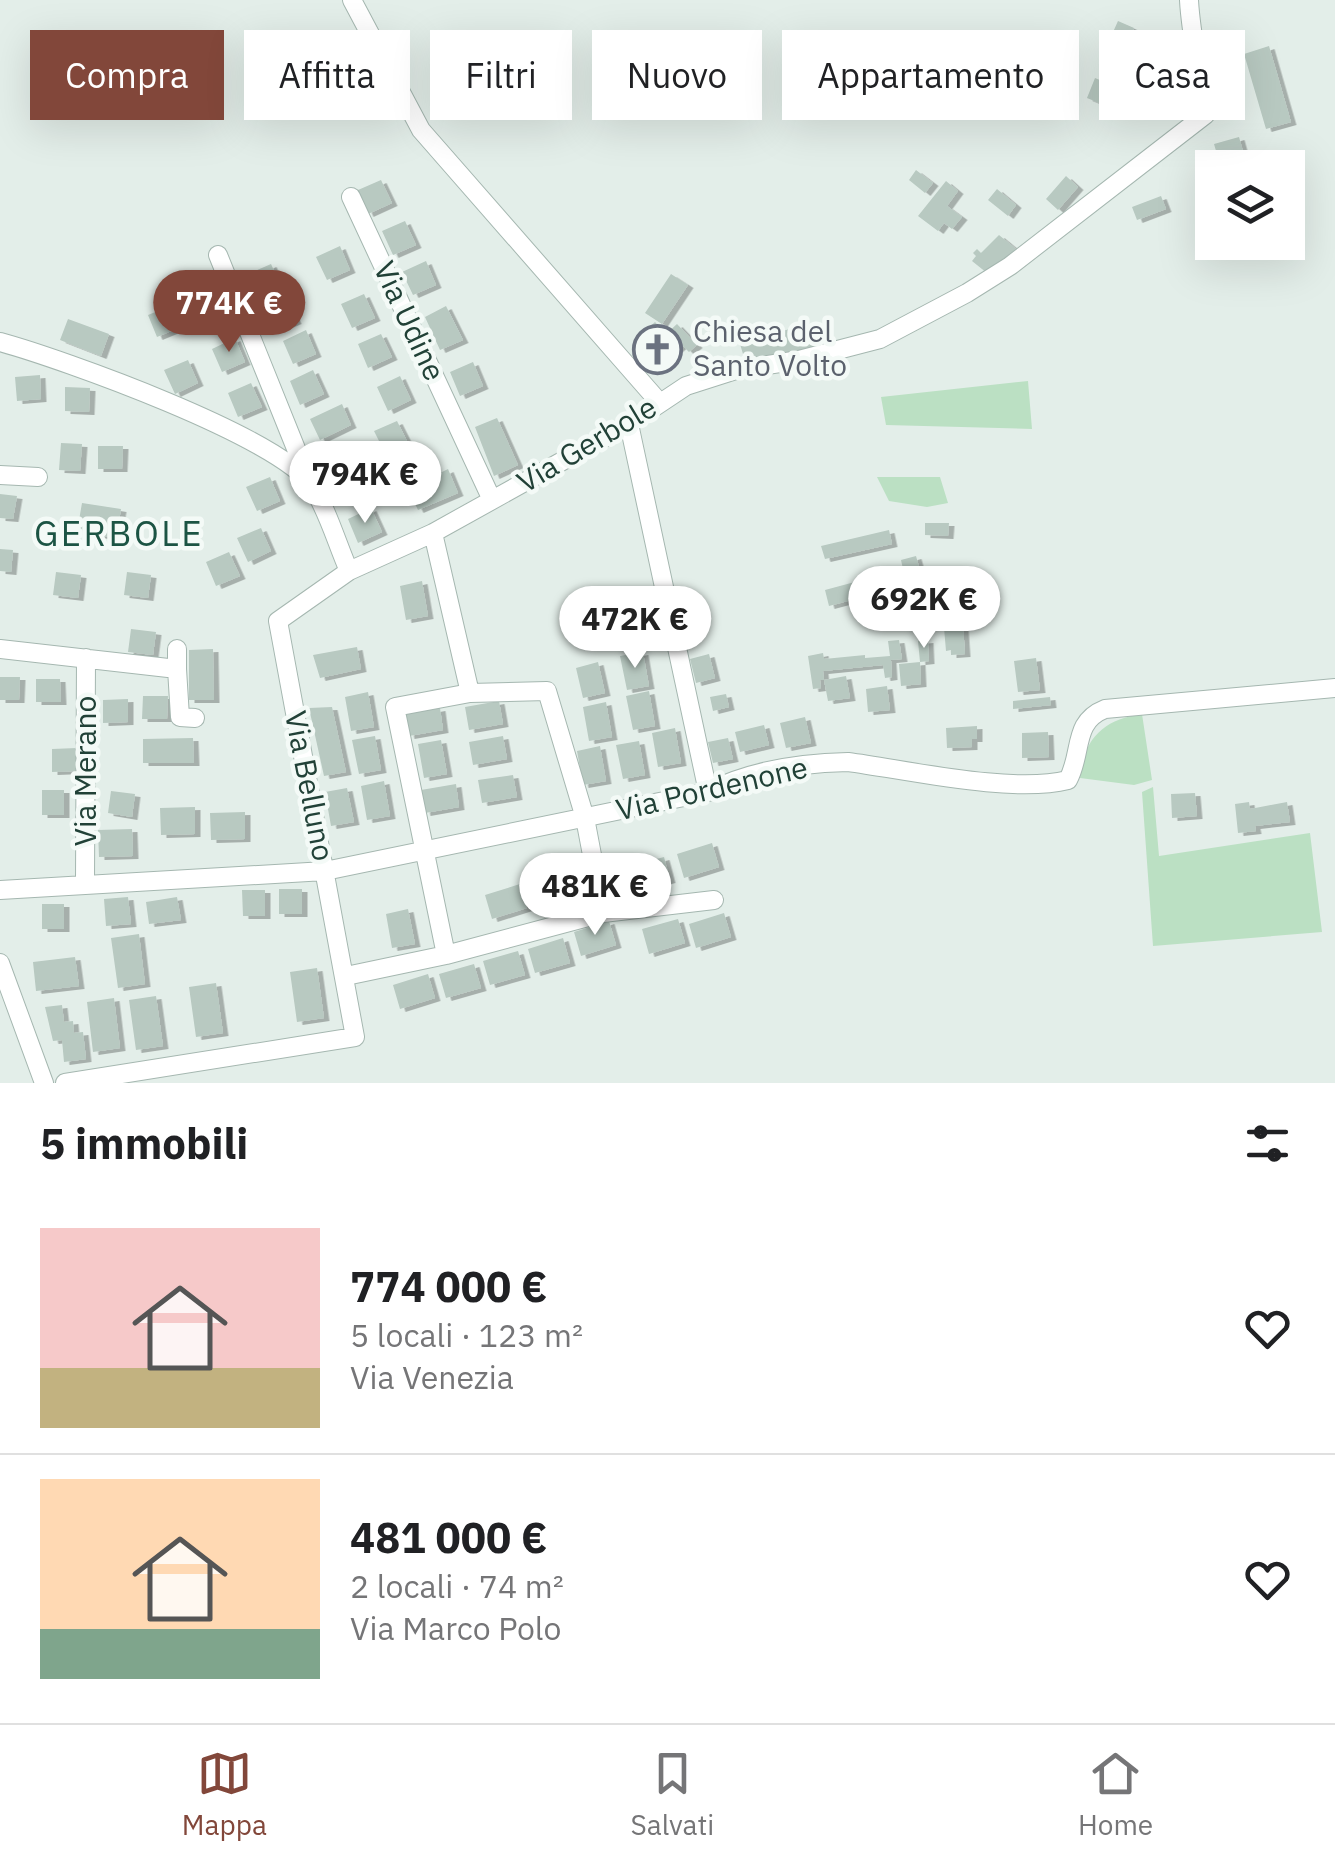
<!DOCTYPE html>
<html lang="it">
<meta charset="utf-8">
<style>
body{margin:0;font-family:"IBM Plex Sans",sans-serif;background:#f6f6f6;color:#202124;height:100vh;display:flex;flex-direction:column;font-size:38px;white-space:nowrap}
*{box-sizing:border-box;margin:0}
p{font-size:32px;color:#757577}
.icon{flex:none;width:55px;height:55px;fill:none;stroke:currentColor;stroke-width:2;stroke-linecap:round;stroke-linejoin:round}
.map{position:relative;height:1083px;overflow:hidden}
.details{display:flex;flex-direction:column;background:#fff;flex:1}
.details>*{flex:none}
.hud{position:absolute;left:30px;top:30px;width:1275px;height:90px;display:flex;gap:20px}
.fabs{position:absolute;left:1195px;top:150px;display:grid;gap:20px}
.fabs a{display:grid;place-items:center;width:110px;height:110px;border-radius:0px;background:#fff;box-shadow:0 10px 40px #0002;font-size:50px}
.price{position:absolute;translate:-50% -85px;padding:0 22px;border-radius:35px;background:#fff;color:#222;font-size:32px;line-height:65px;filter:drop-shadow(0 2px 5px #0008)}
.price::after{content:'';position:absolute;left:50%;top:60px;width:30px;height:22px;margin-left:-15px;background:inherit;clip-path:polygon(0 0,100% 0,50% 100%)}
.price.current{background:#82473a;color:#fff}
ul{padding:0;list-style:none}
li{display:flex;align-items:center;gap:30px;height:250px;padding:0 40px}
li+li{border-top:2px solid #e0e0e0}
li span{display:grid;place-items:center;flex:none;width:280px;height:200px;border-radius:0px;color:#555}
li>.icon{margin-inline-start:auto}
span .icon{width:120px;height:120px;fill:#fffc;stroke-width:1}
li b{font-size:42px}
h2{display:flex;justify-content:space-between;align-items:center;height:120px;padding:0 40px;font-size:42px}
.pill{padding:0 35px;border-radius:0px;background:#fff;box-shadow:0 10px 40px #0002;font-size:35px;line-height:90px}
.pill.current{background:#82473a;color:#fff}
.tab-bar{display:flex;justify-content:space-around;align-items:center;height:140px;border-top:2px solid #e0e0e0;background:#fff;font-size:28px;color:#757577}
.tab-bar a{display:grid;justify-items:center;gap:5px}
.tab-bar .current{color:#82473a}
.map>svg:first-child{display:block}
.green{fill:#bbe0c3}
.building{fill:#b8c9c1;filter:url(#shadow)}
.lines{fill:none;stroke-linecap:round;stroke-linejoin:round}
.minor-casing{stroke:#a5b7b0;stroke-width:20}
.minor{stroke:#fff;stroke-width:18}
.labels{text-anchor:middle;stroke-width:9;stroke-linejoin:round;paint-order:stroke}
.street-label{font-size:30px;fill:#214137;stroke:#f4faf7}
.worship-label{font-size:30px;fill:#5b616d;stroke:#f4faf7;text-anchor:start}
.quarter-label{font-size:35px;letter-spacing:2.5px;fill:#1c5444;stroke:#f4faf7}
</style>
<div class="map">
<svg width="1335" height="1083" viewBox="0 0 1335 1083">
<defs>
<filter id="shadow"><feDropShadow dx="5.5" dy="3" stdDeviation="0" flood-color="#0004"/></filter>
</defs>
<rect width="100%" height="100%" fill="#e3eee9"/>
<!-- green -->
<path class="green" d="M1028,381l4,48 -146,-4 -5,-28z
M877,477h63l8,26 -21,4 -38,-6z
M1142,714l10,66 -18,5 -54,-7c3,-39 24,-59 62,-64z
M1153,787l6,69 151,-23 12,99 -169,14 -11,-154z"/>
<!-- building -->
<path class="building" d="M1118,21l16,7 -17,40 -17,-7z
M1214,35l16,65 -7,1 2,7 -10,2 -18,-70z
M1269,46l22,76 -25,7 -22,-75z
M1095,78l17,7 -8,20 -17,-7z
M1239,137l7,25 -25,6 -7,-24z
M916,170l17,13 -8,10 -16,-13z
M1066,176l12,11 -20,23 -12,-11z
M381,180l11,23 -24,11 -10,-24z
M946,181l12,10 -11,15 15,11 -10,12 -8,-6 -6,8 -20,-15z
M997,189l19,16 -8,11 -20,-16z
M1161,196l5,13 -29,11 -5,-13z
M405,221l11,24 -23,10 -11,-24z
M999,235l17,14 -12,15 -17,9 -15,-12 4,-5 -3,-3 4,-4 4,4z
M340,246l10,24 -23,10 -11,-23z
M426,261l10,24 -23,10 -11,-23z
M271,264l11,24 -24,10 -10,-24z
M671,274l17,11 -26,39 -17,-11z
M364,294l11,24 -23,10 -11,-24z
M285,297l11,24 -23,10 -11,-24z
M446,306l17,34 -23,10 -15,-33z
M165,308l9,22 -17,7 -9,-22z
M68,319l41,15 -8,22 -41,-16z
M655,322l11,12 11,-10 20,21 -8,7 -7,-7 -26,24 -23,-26z
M809,323l9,25 -72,16 -6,-20z
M306,330l10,24 -23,10 -10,-23z
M381,334l11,23 -24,11 -10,-24z
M235,338l10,24 -23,10 -10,-23z
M188,360l10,23 -23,11 -11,-24z
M473,362l10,24 -23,10 -10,-24z
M313,370l11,24 -24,11 -10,-24z
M40,375l1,24 -24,2 -2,-24z
M400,376l11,24 -23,11 -11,-24z
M251,383l11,24 -24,10 -10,-24z
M65,387l25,1 -1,24 -24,-1z
M342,404l9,21 -31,15 -10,-21z
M497,418l21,47 -24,11 -19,-49z
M397,421l22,44 -23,10 -22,-44z
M61,443l21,1 -2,27 -21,-1z
M98,446h25l-1,23h-24z
M365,452l10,24 -23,10 -10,-24z
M448,469l10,24 -40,17 -10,-21z
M270,477l10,24 -23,10 -11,-24z
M0,494l17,2 -4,23 -13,-1z
M82,503l39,6 -5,29 -39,-6z
M371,508l11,24 -24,11 -10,-24z
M925,523h24l-1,13 -23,-1z
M261,528l10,23 -23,11 -11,-24z
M889,530l3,14 -67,15 -4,-13z
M0,549l13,1 -2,22 -11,-1z
M229,552l11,24 -24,10 -10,-24z
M916,556l7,25 -94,25 -4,-16 78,-21 -2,-9z
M56,572l25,3 -3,23 -25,-3z
M127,572l24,3 -3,23 -24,-3z
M422,581l6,35 -22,4 -6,-34z
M962,611l3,43 -14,1v-5l-5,1 -3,-35 5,-1v-3z
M131,629l25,3 -3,23 -25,-3z
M899,640l3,19 -11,1 1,17 -7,1 -2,-13 -60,6 1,9h-4l1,8 -8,1 -5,-33 15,-3 1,6 41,-4v3l25,-2 -2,-15z
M928,640l1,21 -9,1 -2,-21z
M357,647l4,22 -41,9 -7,-23z
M213,649l1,51h-25v-50z
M643,652l6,34 -22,4 -7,-34z
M709,654l6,24 -19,5 -6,-24z
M1036,658l4,32 -22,2 -4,-31z
M598,662l7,31 -22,5 -7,-30z
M920,662l1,22 -20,2 -2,-22z
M846,676l4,22 -22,3 -4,-21z
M0,677h20l-1,23h-19z
M36,679h24l1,23h-25z
M887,686l3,24 -22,2 -2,-23z
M649,691l6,35 -22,4 -7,-34z
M368,692l6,35 -23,4 -6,-34z
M726,694l3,13 -16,4 -3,-14z
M143,696h25l-1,23h-25z
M1050,697l1,8 -38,4v-8z
M128,699v23l-25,1v-23z
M499,701l4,23 -34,6 -4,-23z
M606,702l6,35 -23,4 -6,-34z
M332,707l14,65 -22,4 -15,-68z
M440,708l3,22 -34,6 -4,-22z
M805,717l6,26 -25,5 -6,-25z
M764,725l5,20 -29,7 -5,-20z
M977,726v13h-5v8l-25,1 -1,-20z
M675,728l6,35 -23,4 -6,-34z
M1048,732l1,25 -27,1v-25z
M375,736l6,34 -22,4 -7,-34z
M503,736l4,23 -34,6 -4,-23z
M193,738l1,25h-51v-24z
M728,738l5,21 -20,4 -5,-21z
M441,740l6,34 -23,4 -6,-34z
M639,741l6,34 -22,4 -7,-34z
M600,746l6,35 -23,4 -6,-34z
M77,748v23l-25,1v-23z
M513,775l4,22 -35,6 -4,-23z
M384,781l6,35 -23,4 -6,-34z
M456,784l3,23 -34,6 -4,-23z
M347,788l7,34 -23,4 -6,-34z
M42,790h22v25h-22z
M111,791l24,3 -3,23 -24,-4z
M1195,793l2,23 -25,2 -1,-24z
M1249,802l1,7 37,-7 3,20 -35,4 1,5 -18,2 -3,-29z
M195,807v27l-34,1 -1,-27z
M245,812v27l-34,1 -1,-27z
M132,829l1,27 -34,1 -1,-27z
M712,843l7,24 -35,11 -7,-24z
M664,857l6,23 -50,13 -6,-23z
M569,872l7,24 -36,10 -7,-24z
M520,884l7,24 -35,11 -7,-24z
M279,889h23v25h-23z
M242,890h23v26h-22z
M128,897l3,27 -25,2 -2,-27z
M177,897l4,23 -32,4 -3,-22z
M42,904h22v25h-22z
M408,909l7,35 -23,4 -6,-34z
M724,913l7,24 -35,11 -7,-24z
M678,919l7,24 -36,11 -7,-25z
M609,921l7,24 -35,11 -7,-24z
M139,934l6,50 -27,4 -7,-50z
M563,938l7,25 -35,10 -7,-24z
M518,951l7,24 -35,10 -7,-24z
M75,957l4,29 -43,5 -3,-29z
M474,964l7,24 -35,10 -7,-24z
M317,968l7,50 -27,4 -7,-50z
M428,974l7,24 -35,11 -7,-24z
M216,983l7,50 -27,4 -7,-50z
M156,996l7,50 -27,4 -7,-50z
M114,998l6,50 -27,4 -6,-50z
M62,1005l2,17 9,-1 1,12 9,-1 3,27 -22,3 -2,-22 -9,1 -8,-34z"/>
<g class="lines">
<defs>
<path id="minor" d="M352,0l69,130 238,272
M351,197l141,303
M218,255l91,226
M0,342c62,17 280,95 312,144 16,25 25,58 37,85
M629,424l79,368
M0,475l38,2
M433,533l37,160 -75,14 51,248
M0,649l177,20v-20
M177,669l3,48 15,1
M470,693l77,-2 38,127 18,95
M85,883l1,-225
M0,890l325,-19 383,-79c43,-22 92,-29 140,-30 60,8 164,32 220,18 15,-28 4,-58 37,-71l230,-21
M0,963l44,120
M346,976l100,-21 157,-42 111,-13
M65,1083l290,-46 -77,-416 71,-50 84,-38 196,-109 57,-38 50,-16 63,-10 81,-21 87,-46 43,-27 195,-151c-4,-39 -14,-76 -16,-115"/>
</defs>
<!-- minor casing -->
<use href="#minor" class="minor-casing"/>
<!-- minor -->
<use href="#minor" class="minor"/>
</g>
<!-- icons -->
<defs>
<symbol id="church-ring" viewBox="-11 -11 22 22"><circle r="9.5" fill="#f4faf7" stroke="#6b7280" stroke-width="1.5"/><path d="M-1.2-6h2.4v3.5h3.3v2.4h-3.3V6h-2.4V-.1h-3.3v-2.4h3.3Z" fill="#6b7280"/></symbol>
</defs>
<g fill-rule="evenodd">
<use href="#church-ring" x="630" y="322" width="55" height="55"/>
</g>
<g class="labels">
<!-- street labels -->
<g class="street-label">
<text transform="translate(409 321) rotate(65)" y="10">Via Udine</text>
<text transform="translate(587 445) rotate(-31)" y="10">Via Gerbole</text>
<text transform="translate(86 771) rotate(-90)" y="10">Via Merano</text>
<text transform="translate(309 786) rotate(79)" y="10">Via Belluno</text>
<text transform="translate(712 789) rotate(-13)" y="10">Via Pordenone</text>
</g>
<!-- worship labels -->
<g class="worship-label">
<text x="693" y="342">Chiesa del<tspan x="693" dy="34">Santo Volto</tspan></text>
</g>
<!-- quarter labels -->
<g class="quarter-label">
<text x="119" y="546">GERBOLE</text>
</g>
</g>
</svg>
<div class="fabs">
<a><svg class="icon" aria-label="layers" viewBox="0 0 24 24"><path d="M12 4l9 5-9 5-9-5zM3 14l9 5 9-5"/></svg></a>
</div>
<b class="price current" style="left:229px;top:355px">774K €</b>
<b class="price" style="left:365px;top:526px">794K €</b>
<b class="price" style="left:924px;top:651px">692K €</b>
<b class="price" style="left:635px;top:671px">472K €</b>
<b class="price" style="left:595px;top:938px">481K €</b>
<div class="hud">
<a class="pill current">Compra</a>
<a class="pill">Affitta</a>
<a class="pill">Filtri</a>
<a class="pill">Nuovo</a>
<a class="pill">Appartamento</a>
<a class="pill">Casa</a>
</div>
</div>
<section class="details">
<h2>5 immobili<svg class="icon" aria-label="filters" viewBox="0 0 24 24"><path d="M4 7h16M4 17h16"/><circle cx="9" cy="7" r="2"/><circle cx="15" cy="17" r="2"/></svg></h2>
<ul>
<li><span style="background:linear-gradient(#f6c9c9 70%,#c2b280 0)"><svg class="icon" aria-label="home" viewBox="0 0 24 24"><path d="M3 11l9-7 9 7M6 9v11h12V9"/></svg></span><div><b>774 000 €</b><p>5 locali · 123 m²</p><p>Via Venezia</p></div><svg class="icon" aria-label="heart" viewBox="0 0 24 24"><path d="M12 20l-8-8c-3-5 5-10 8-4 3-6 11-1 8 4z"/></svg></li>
<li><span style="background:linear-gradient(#ffd9b3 75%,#7fa58c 0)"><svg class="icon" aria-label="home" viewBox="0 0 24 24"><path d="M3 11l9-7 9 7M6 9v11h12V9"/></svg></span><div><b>481 000 €</b><p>2 locali · 74 m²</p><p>Via Marco Polo</p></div><svg class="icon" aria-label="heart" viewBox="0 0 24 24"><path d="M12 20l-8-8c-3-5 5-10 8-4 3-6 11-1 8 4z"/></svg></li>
</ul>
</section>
<nav class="tab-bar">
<a class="current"><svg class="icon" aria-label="map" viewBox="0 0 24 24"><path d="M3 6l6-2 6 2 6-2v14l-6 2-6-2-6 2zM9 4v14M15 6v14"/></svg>Mappa</a>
<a><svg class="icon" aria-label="saved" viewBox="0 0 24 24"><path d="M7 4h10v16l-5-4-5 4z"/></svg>Salvati</a>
<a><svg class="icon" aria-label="home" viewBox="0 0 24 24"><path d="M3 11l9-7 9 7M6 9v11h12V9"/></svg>Home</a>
</nav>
